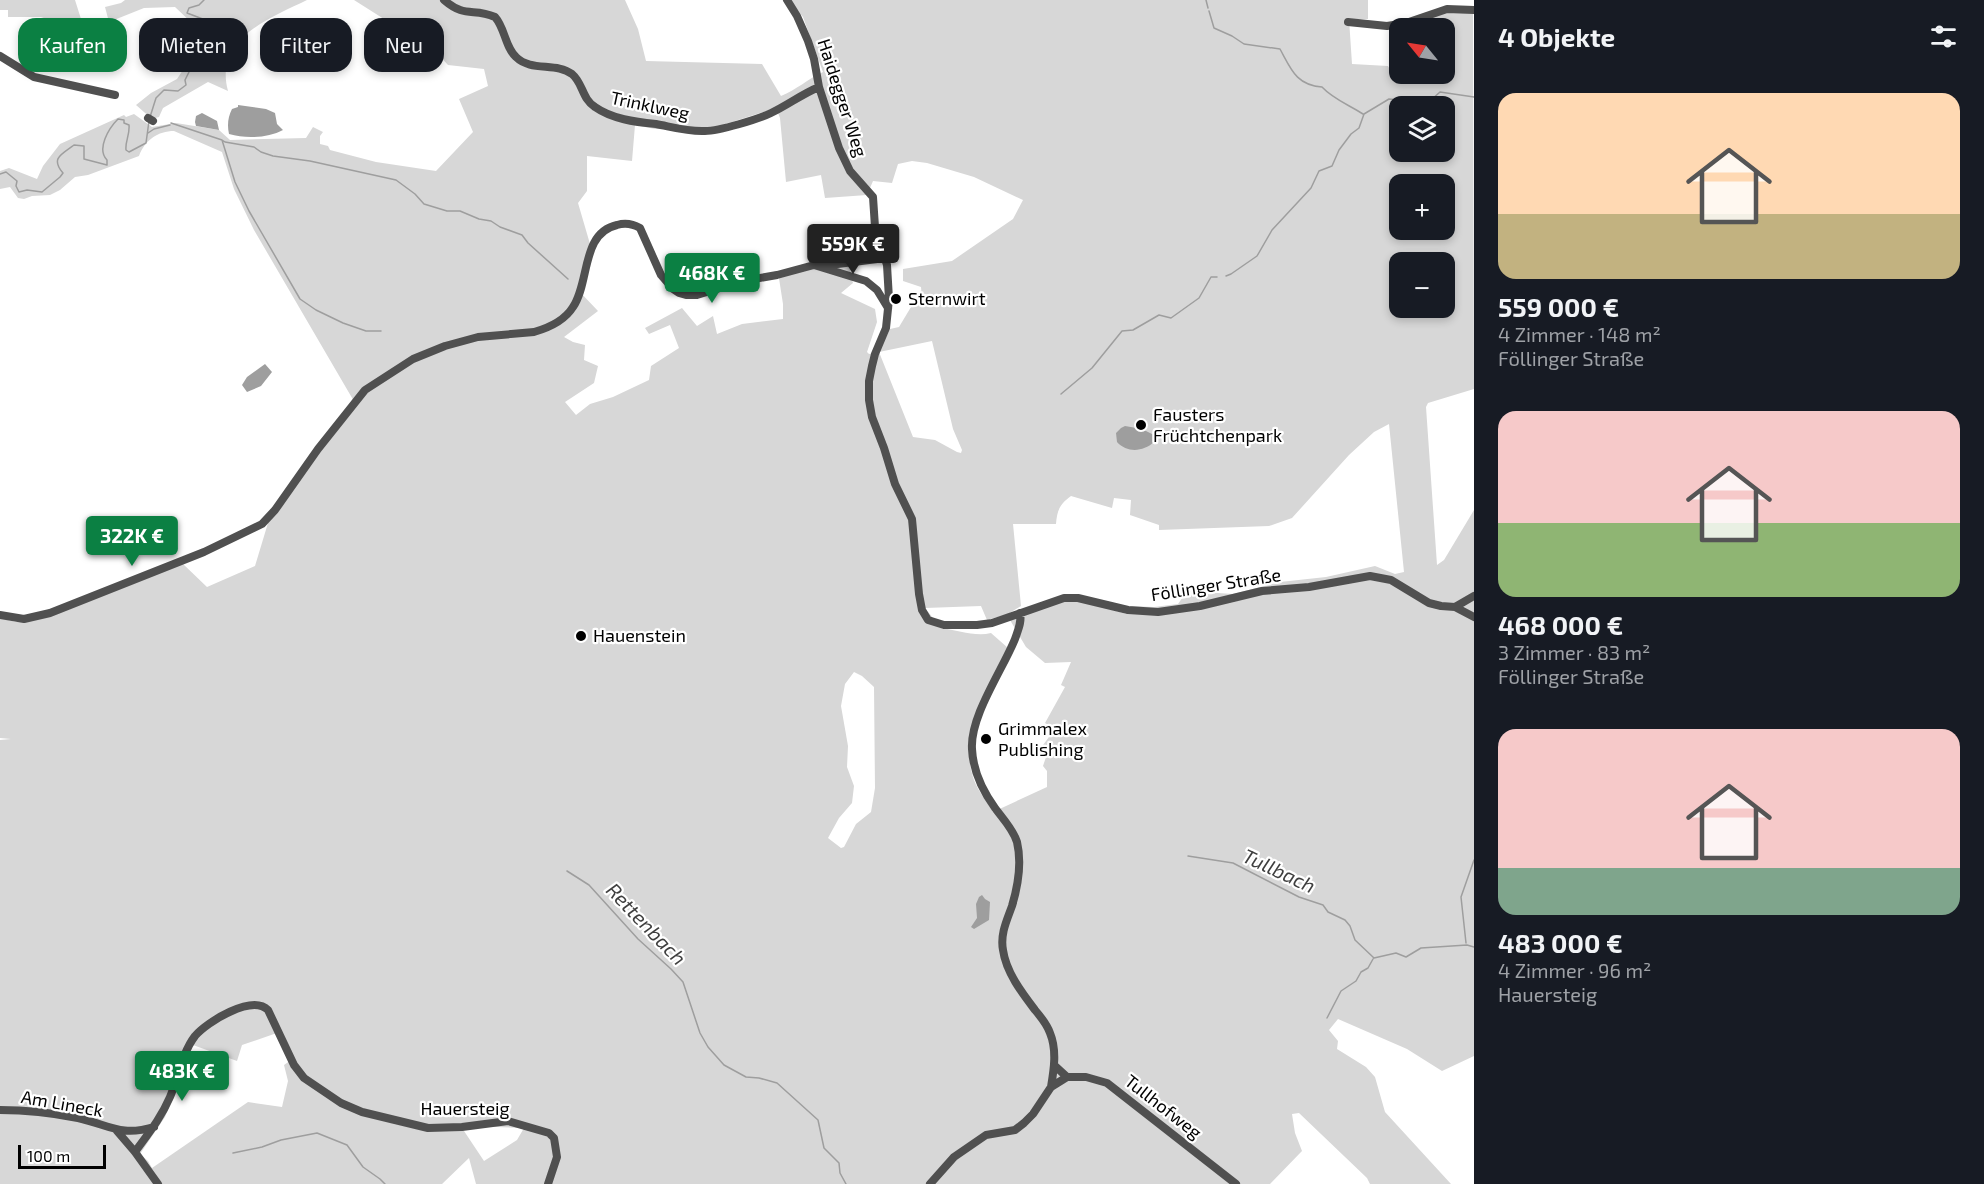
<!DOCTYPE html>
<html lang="de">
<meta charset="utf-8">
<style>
body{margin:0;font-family:"Exo 2",sans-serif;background:#242831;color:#f1f3f6;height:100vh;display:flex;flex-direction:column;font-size:22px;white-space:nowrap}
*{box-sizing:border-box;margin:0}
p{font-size:20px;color:#9ea1a6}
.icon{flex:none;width:33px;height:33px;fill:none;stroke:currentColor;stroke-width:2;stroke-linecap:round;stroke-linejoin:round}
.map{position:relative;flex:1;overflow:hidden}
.side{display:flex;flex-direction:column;background:#171b24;width:510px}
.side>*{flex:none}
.top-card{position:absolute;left:18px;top:18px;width:570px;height:54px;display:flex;gap:12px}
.needle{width:39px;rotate:300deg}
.buttons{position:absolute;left:1389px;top:18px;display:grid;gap:12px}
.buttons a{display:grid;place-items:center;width:66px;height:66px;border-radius:12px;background:#171b24;box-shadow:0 3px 9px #0003;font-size:30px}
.scale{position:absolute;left:18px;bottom:15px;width:88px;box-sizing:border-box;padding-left:6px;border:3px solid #000;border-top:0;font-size:16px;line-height:21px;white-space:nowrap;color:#000;-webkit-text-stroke:4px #fff;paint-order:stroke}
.price{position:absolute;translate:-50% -51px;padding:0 14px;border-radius:6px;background:#0b8043;color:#fff;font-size:20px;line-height:39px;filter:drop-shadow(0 2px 3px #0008)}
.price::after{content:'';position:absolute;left:50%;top:36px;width:18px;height:14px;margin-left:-9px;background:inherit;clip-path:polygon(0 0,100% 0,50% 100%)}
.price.current{background:#222;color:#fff}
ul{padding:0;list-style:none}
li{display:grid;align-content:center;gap:12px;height:318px;padding:0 24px}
li span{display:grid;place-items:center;height:186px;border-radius:18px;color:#555}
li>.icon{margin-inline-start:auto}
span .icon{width:108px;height:108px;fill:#fffc;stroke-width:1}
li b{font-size:26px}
h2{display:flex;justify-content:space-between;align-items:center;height:72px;padding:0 24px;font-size:26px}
.pill{padding:0 21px;border-radius:18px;background:#171b24;box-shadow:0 3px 9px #0003;font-size:21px;line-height:54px}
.pill.current{background:#0b8043;color:#fff}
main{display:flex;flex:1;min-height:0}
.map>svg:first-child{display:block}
.green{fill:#d7d7d7;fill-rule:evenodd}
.water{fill:#9e9e9e}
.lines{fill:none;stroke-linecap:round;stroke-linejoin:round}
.stream{stroke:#9e9e9e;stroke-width:1.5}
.minor{stroke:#505050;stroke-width:8}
.poi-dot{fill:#000;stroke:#fff;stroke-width:2}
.labels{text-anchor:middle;stroke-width:4.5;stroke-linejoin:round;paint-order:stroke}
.street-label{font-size:18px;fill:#000;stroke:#fff}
.poi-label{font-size:18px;fill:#000;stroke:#fff;text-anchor:start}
.water-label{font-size:20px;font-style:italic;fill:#3f3f3f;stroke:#fff}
</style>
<main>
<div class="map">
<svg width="1474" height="1184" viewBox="0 0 1474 1184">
<rect width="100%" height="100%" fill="#fff"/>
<!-- green -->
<path class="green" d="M0,0h75l6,19 -8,6 -15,-2 -17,-6h-33v-7h-8z
M125,0h182c-39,19 -93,39 -79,91l-20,-9 -45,26 -4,9 -7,2 -16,-14 15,-12 26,-14 20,-30 -2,-23 -20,-19 -31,1 -35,14 -4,-15 16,-4z
M354,0h271l13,29 8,32 116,3 19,32c15,-6 27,-17 42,-24l-20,-55 -14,-17h579v19h-19l3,45 36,2 5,9 51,-1v-46h-28l-1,-6 27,-9 31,-1 1,377 -46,14 -2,4 11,158 7,-5 30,-50v546l-32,15 -35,-22 -69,-30 -9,11 9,11 -1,8 29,18 9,10 10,35 66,72h-81l-3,-6 -68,-65 -7,1 3,19 7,18 -32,33h-794l-7,-26 -27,26h-442v-444l11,-1 -11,-1v-120l16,4 13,-1 153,-58 25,24 48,-21 13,-43 87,-120 -101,-173 -20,-41 -12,-37 -48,-21c-16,0 -29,9 -35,25l-51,19 -13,2 -15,13 -10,5 -18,1 -8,3 -6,-1 -8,-11 -10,2v-18l9,-3 28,11 6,-13 17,-22 64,-29 2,2 8,-3 18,13 24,-4 43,7 11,10 76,-2 7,-11 10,5 -3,4v8l8,2 2,4 46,12 60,9 37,-39 -14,-33 29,-13 -4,-17 -36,-4 -12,-13zM1400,106h44v46h-44zM776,108l4,10 6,64 35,-7 4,23 42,-3 6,-14 19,2 6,-19 14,-3 15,2 47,14 49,23 -10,19 -61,42 -49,8v12l18,6 1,11 -8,4 -15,25 -9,2 -11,23 -10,2 -2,-2 10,-30 -2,-13 -34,-16 12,-10 -5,-23 -70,12 5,32v15l-41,5 -25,10 -4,-18 -16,10 -15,-18 -37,20 4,6 21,-9 9,23 -28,18 -2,14 -36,17 -23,7 -14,11 -11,-13 29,-19 4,-17 -14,-6 1,-15 -12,-3 -9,-5 34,-26 -20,-21 12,-46 -12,-41 9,-12v-35l45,5 3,-36 20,4h55zM1400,184h44v46h-44zM1400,262h44v46h-44zM932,341l21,88 9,21 -1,3 -4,-1 -22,-12 -22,-3 -34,-85zM1389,424l15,148 -9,2 -20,-8 -49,11 -46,5 -47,12 -46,-3 -9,13 -24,3 -24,-1 -4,8c-18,-5 -38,-13 -56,-13 -21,1 -41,12 -60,19l16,27 19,16 26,-1 -10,23 4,2 -20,36 10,6 -15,20 7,5 -4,12 4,5v16l-54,25c-6,-10 -15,-21 -19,-32 -17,-49 14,-90 34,-132l-17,-15c-16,4 -33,-3 -50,-5l-16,-20 56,-2 6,14 21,-6 13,-8 -8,-82h43c1,-14 4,-20 15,-28l41,12 2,-10 17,2 -1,15 29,10v5l110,-4 23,-8 57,-63 25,-23zM854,672l8,4 12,11 1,101 -4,24 -15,12 -12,23 -3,1 -13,-10 11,-20 13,-15 2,-17 -7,-19 1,-21 -7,-40 4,-22zM283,1033l11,25 -10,7 4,16 -6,26 -34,-5 -96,66 -4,-7 -8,-7 25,-37 28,-72 44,16 5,-16 32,-11zM469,1126l55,2 -7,12 -33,21 -22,-33z"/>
<!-- water -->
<path class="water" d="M238,105l28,4 9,4 2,11 6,6c-15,8 -37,9 -54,4 -2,-9 -1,-17 3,-25l6,-2z
M202,113l15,8 2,9 -23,-4 -1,-4 1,-6z
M265,364l7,8 -11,14 -14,6 -5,-7 5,-8z
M1125,426l17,3 12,6v7c-11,10 -27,11 -37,0l-1,-9 5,-5z
M982,895l3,4 5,3 -1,18 -15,9 -3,-2 6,-9 -1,-14 3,-7z"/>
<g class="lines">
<!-- stream -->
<path class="stream" d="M1206,0l2,8
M1209,11l5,17 18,8 12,8 36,5c11,20 16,36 42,38 11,12 27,18 41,27
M150,117l6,-19 8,-8 14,1 8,-6 -1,-5 8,-16 -2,-7 8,-7 13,-2 2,-5 -6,-22 -21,-8 2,-5 10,-3 5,-5
M171,123l51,17 3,2 29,5 7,5 12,4 37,5 86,19 19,14 9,10 23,7h13l19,8 12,2 9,6 22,8 6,8 40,36
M148,133l6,-4 16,-4
M222,140l13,42 14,29 51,88 16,11 27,13 23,8h15
M0,174l6,-2 11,9 -1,5 3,6 8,-2 15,2 18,-15 3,-4c-13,-15 -1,-19 11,-28l10,1v13l23,6v-5c-11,-11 2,-32 11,-41l6,1v3l5,2c1,10 -4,16 -3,25l3,2 17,-9 3,-22
M1226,276l5,-2 26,-18 15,-26 39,-42 8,-17 13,-5 7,-16 12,-16 8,-6 5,-14 25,-15 21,2 10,-3 10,3 10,-9 34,5
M1061,394l31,-26 30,-37 11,-1 26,-15 12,3 28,-20 12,-21h6
M1188,856l45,7 66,34 24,8 5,7 17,8 5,6 5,14 19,18 22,-5 10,4 15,-9 46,-3 7,2
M567,871l22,14 49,54 33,30 12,13 17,51 8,14 16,18 22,12 13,1 18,5 41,37 6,28 15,15 1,10 6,11
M1466,943l-5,-46 13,-37
M1327,1018l14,-27 15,-10 5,-9 7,-4 5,-9
M233,1153l29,-6 19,-7 36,-7 30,12 16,22 17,12 5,5"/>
<!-- minor -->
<path class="minor" d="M444,0c22,19 29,7 51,17 10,11 10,30 21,40 15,15 40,5 56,17 11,9 10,25 23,33 17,12 40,15 61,17 16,3 33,8 49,7 14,0 54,-12 66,-18 17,-8 31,-19 48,-26
M787,0l10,16 11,25 6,18 5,28 20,61 11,23 23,26 2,30 12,38 2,34 -3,29 -11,26 -3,12 -3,15v19l3,17 12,31 11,36 17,35 7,75 3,16 6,10 16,5h33l15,-2 72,-25h14l50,12 30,2 42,-6 62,-15 47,-4 61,-11 21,4 38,23 12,3 14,1 19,-11
M1348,22l39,4 19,-3 41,-14 27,1
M0,56l34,21 81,18
M148,118l5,3
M822,266l63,-8
M1455,607l19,10
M1020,613c2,9 -2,17 -5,26 -13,32 -45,77 -43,110 1,22 10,41 23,59 8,11 18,21 22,34 5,21 1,44 -5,64 -5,14 -12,28 -9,44 3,22 19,43 32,60 6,7 12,14 15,23 7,17 4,36 1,54
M0,615l24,4 26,-6 154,-61 58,-28 13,-14 43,-61 47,-59 48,-31 32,-13 33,-9 56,-5c14,-4 31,-12 39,-25 17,-25 8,-74 44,-82 7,-2 16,-1 23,3l21,47 12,14 6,4 7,2h11l46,-14 34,-6 37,-10 52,16 11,9 11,18
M1055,1066l12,11h19l21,6 129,101
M0,1110c26,0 53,3 78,8 32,7 42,19 76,9
M117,1131l18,21 23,32
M135,1152c13,-18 26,-34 35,-55 8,-19 12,-44 25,-61 12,-14 57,-42 73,-26l26,55 10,13 37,25 21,9 66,16 34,-1 46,-6 41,12 5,5 3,19 -9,27
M930,1184l24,-27 32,-22 29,-5 9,-7 9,-9 18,-27 16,-10"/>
</g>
<!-- markers -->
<g class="poi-dot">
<circle cx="896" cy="299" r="6"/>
<circle cx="1141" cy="425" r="6"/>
<circle cx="581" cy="636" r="6"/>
<circle cx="986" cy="739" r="6"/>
</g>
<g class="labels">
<!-- street labels -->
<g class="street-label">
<text transform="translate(842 98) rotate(72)" y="6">Haidegger Weg</text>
<text transform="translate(650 106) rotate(12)" y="6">Trinklweg</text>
<text transform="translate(1216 585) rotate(-9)" y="6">Föllinger Straße</text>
<text transform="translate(62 1104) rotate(10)" y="6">Am Lineck</text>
<text transform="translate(1163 1107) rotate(38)" y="6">Tullhofweg</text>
<text x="465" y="1115">Hauersteig</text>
</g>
<!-- poi labels -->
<g class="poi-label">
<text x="908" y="305">Sternwirt</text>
<text x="1153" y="421">Fausters<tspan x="1153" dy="21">Früchtchenpark</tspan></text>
<text x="593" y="642">Hauenstein</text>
<text x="998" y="735">Grimmalex<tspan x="998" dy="21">Publishing</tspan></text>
</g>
<!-- water labels -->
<g class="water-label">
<text transform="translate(1279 871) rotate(25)" y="7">Tullbach</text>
<text transform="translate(646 924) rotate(46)" y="7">Rettenbach</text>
</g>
</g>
</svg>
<div class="buttons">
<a><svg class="needle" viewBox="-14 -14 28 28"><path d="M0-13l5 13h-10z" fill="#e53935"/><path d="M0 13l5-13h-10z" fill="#9ea1a6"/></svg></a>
<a><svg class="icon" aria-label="layers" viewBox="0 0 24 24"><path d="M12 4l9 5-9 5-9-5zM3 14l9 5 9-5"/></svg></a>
<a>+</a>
<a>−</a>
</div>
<div class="scale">100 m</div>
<b class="price current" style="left:853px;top:275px">559K €</b>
<b class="price" style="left:712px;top:304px">468K €</b>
<b class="price" style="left:132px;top:567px">322K €</b>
<b class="price" style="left:182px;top:1102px">483K €</b>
<div class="top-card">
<a class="pill current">Kaufen</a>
<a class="pill">Mieten</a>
<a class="pill">Filter</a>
<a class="pill">Neu</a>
</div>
</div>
<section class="side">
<h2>4 Objekte<svg class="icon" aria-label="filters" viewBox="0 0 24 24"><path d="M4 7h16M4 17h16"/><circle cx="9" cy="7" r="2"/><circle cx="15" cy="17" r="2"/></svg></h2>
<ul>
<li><span style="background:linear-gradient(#ffd9b3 65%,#c2b280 0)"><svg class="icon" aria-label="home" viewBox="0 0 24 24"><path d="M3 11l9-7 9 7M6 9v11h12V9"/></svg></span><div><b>559 000 €</b><p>4 Zimmer · 148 m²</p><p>Föllinger Straße</p></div></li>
<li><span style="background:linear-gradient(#f6c9c9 60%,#8fb573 0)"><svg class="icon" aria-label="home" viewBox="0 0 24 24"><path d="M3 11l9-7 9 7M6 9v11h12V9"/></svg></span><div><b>468 000 €</b><p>3 Zimmer · 83 m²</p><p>Föllinger Straße</p></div></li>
<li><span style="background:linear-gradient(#f6c9c9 75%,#7fa58c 0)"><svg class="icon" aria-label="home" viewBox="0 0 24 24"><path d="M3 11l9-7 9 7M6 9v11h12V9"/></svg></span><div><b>483 000 €</b><p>4 Zimmer · 96 m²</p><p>Hauersteig</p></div></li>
</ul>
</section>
</main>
